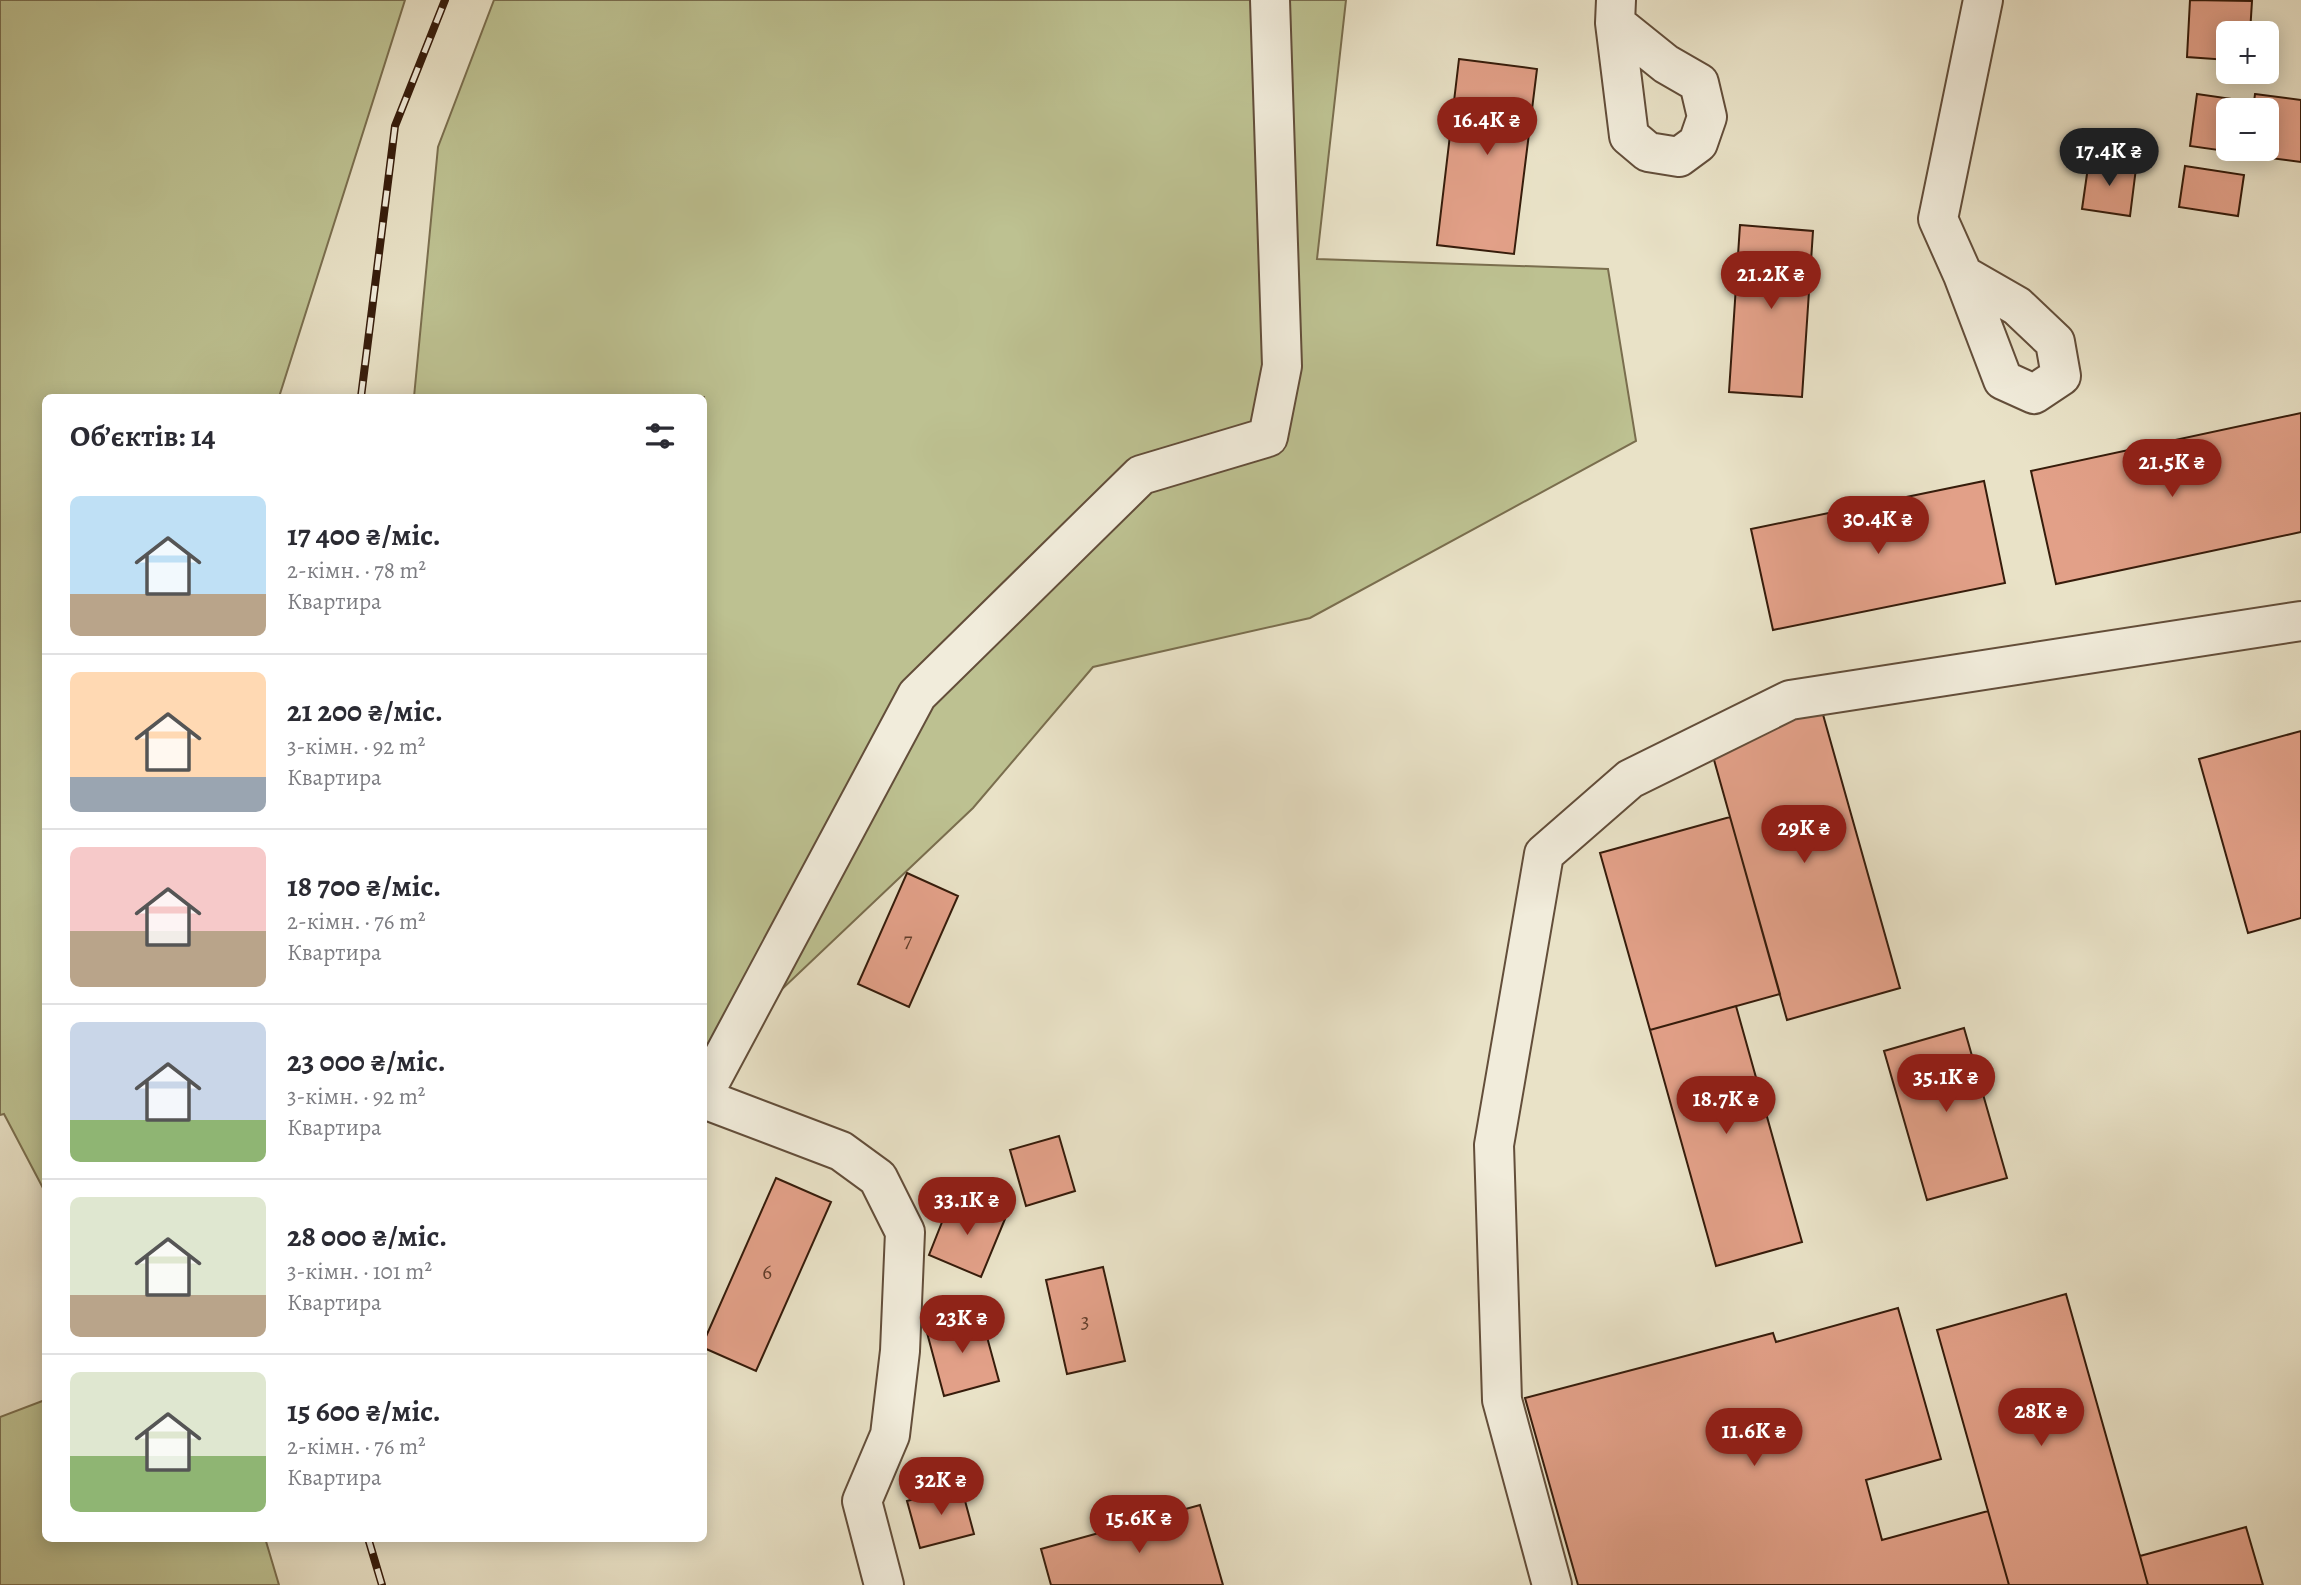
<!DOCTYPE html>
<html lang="uk">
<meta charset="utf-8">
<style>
body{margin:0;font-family:Alegreya,serif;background:#f7f7f7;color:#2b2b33;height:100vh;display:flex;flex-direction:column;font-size:26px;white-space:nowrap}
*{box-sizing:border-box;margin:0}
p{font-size:23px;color:#7c7c81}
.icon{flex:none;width:38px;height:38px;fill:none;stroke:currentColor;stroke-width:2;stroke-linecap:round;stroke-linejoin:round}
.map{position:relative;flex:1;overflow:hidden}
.side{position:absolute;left:42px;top:394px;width:665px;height:1148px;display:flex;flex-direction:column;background:#fff;border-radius:10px;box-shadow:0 4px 18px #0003}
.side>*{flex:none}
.tools{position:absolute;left:2216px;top:21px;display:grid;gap:14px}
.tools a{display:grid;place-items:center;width:63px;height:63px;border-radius:10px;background:#fff;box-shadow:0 4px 18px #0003;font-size:35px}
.price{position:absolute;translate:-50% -60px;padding:0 16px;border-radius:24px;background:#8f2418;color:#fff;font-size:23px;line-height:46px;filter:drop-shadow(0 2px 4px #0008)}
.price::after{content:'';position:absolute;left:50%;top:42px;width:21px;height:16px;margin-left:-10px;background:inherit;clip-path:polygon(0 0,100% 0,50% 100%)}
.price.on{background:#222;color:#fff}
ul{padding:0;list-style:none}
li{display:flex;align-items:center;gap:21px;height:175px;padding:0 28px}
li+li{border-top:2px solid #e1e1e2}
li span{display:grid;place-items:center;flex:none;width:196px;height:140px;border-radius:10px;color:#555}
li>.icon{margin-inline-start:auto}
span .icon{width:84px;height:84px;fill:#fffc;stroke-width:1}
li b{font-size:30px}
h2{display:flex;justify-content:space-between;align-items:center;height:84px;padding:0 28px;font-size:30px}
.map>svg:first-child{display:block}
.green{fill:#bdc191;stroke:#7a6e4e;stroke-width:2}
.building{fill:#e2a088;stroke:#361c0b;stroke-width:2}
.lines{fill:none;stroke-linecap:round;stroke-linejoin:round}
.minor-casing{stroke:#634e3a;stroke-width:42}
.minor{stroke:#f1ecdb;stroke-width:38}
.rail-casing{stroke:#361c0b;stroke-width:8}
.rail{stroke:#f1ecdb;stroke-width:5;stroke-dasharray:16;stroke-linecap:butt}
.labels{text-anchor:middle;stroke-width:5;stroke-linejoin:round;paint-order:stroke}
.number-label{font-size:21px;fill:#613d2a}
</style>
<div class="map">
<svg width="2301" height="1585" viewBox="0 0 2301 1585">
<rect width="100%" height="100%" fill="#e9e2c7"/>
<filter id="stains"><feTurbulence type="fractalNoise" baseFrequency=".00286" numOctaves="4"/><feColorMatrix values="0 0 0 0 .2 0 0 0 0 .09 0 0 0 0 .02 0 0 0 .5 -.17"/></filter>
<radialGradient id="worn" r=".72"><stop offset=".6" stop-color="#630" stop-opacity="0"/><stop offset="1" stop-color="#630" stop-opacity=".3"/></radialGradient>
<!-- green -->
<path class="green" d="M0,0h405l-126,397h-233l-2,793 -40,-76 -4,1z
M494,0h852l-29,259 291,10 28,172 -326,177 -217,49 -120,141 -269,255v-666h-290l24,-250z
M45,1400l1,138h219l14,47h-279v-168z"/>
<!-- building -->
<path class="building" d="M2190,0l62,1 -2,32h-22v27l-41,-3z
M1459,59l78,10 -23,185 -77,-9z
M2197,94l49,7 -1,9h-17v39h12l-1,4 -49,-7z
M2255,94l46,6v62l-55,-7 1,-6h19v-39h-13z
M2089,160l47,8 -6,48 -48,-7z
M2185,166l59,9 -6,41 -59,-9z
M1740,225l73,6 -11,166 -73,-5z
M2301,413v119l-245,52 -25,-113z
M1984,481l21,102 -232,47 -22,-101z
M1822,711l78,277 -113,32 -78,-278z
M2301,731v187l-53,15 -49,-174z
M1730,817l50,177 -130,36 -50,-177z
M907,873l51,23 -49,111 -51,-23z
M1736,1006l66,236 -86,24 -66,-236z
M1964,1028l43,150 -80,22 -43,-149z
M1059,1136l16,55 -49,15 -16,-56z
M776,1178l55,24 -75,169 -52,-23v-7z
M952,1197l53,22 -24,58 -52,-22z
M1103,1267l22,94 -58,13 -21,-94z
M2066,1294l74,262 8,29h-139l-21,-74 -51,-181z
M1898,1308l43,151 -75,21 16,60 106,-29 21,74h-431l-53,-187 248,-65 3,9z
M981,1315l18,66 -55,15 -18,-67z
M961,1486l13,48 -54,14 -13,-47z
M1200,1505l23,80h-172l-10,-36z
M2246,1527l17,58h-115l-8,-29z"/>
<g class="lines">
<defs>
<path id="minor" d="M1615,23l51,41 33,19 8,34 -9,26 -19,14 -31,-5 -19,-16 -14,-113 1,-23
M1963,275l54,31 38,36 6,34 -27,18 -31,-14 -40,-105 -25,-56 45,-219
M704,1093l213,-398 224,-220 127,-38 14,-71 -12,-366
M704,1099l137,52 37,27 27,54 -5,119 -10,84 -28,66 22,84
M1552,1585l-50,-185 -8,-255 50,-291 86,-75 160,-79 511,-79"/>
</defs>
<!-- minor casing -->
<use href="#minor" class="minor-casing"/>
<!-- minor -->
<use href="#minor" class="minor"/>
<defs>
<path id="rail" d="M361,397l34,-271 50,-126
M368,1538l14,47"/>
</defs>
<!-- rail casing -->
<use href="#rail" class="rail-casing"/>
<!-- rail -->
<use href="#rail" class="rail"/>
</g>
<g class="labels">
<!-- number labels -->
<g class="number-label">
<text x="908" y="947">7</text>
<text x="767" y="1279">6</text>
<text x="1085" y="1328">3</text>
</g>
</g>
<rect width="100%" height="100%" filter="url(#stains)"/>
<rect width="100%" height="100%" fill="url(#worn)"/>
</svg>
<div class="tools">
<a>+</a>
<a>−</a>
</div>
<b class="price" style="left:1487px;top:157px">16.4K ₴</b>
<b class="price on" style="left:2109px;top:188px">17.4K ₴</b>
<b class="price" style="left:1771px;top:311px">21.2K ₴</b>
<b class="price" style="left:2172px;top:499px">21.5K ₴</b>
<b class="price" style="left:1878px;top:556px">30.4K ₴</b>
<b class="price" style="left:1804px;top:865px">29K ₴</b>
<b class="price" style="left:1946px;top:1114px">35.1K ₴</b>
<b class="price" style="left:1726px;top:1136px">18.7K ₴</b>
<b class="price" style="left:967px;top:1237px">33.1K ₴</b>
<b class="price" style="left:962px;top:1355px">23K ₴</b>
<b class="price" style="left:2041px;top:1448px">28K ₴</b>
<b class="price" style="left:1754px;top:1468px">11.6K ₴</b>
<b class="price" style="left:941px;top:1517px">32K ₴</b>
<b class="price" style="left:1139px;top:1555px">15.6K ₴</b>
<section class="side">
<h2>Об’єктів: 14<svg class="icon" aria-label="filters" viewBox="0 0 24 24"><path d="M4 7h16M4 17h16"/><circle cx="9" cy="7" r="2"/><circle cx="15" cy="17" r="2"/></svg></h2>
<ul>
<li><span style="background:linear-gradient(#bfe0f5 70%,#b9a48a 0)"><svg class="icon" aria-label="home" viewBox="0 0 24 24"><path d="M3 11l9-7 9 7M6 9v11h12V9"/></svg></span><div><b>17 400 ₴/міс.</b><p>2-кімн. · 78 m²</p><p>Квартира</p></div></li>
<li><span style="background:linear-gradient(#ffd9b3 75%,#9aa5b1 0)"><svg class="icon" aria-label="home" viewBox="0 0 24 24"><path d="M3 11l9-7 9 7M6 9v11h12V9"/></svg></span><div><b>21 200 ₴/міс.</b><p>3-кімн. · 92 m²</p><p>Квартира</p></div></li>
<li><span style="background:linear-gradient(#f6c9c9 60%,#b9a48a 0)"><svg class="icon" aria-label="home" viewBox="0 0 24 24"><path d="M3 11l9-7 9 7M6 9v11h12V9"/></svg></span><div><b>18 700 ₴/міс.</b><p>2-кімн. · 76 m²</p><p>Квартира</p></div></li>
<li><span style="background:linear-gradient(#c9d6e8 70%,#8fb573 0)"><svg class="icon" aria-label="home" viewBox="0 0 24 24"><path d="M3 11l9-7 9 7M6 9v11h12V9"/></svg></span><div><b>23 000 ₴/міс.</b><p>3-кімн. · 92 m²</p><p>Квартира</p></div></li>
<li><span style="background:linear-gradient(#dfe7d0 70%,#b9a48a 0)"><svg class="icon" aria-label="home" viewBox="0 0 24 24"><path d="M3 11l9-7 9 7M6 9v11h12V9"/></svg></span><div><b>28 000 ₴/міс.</b><p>3-кімн. · 101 m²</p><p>Квартира</p></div></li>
<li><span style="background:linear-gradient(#dfe7d0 60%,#8fb573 0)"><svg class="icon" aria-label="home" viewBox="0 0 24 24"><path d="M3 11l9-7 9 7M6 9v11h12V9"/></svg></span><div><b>15 600 ₴/міс.</b><p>2-кімн. · 76 m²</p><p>Квартира</p></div></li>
</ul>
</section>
</div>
